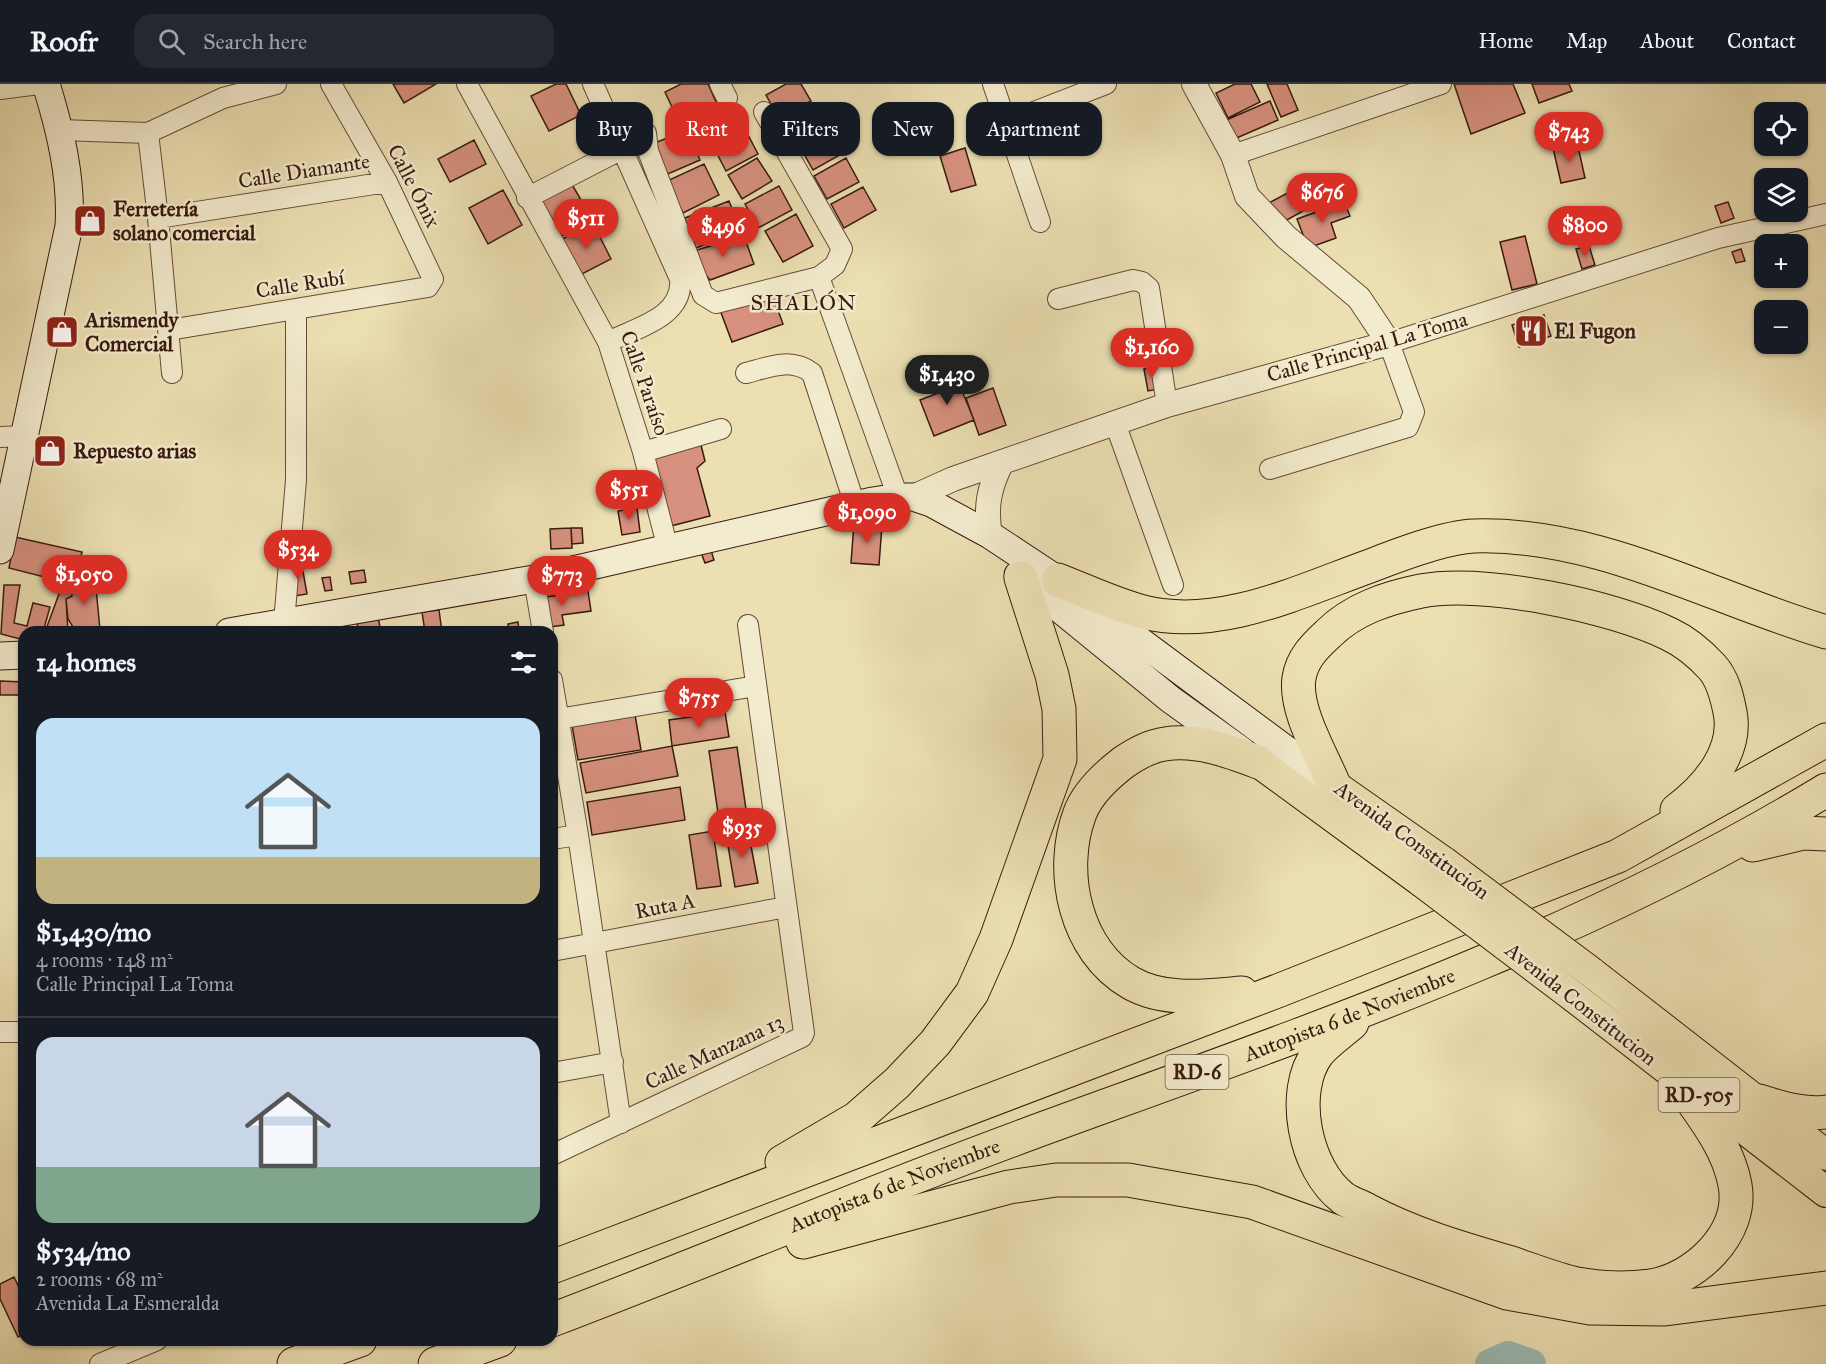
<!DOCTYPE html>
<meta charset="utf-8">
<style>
body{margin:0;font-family:"IM FELL Great Primer",serif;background:#242831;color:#f1f3f6;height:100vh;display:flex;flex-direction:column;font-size:22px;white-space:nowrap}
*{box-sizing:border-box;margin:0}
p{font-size:20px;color:#9ea1a6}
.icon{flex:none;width:33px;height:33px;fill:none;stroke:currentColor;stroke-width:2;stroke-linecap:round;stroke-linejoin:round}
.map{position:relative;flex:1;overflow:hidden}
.side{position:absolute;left:18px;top:542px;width:540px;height:720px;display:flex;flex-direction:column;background:#171b24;border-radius:18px;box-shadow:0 2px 4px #0004}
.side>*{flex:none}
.hud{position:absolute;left:576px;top:18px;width:570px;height:54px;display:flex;gap:12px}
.fabs{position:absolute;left:1754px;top:18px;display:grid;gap:12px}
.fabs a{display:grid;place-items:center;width:54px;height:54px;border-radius:12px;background:#171b24;box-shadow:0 2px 4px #0004;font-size:30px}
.price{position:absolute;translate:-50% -51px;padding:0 14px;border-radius:21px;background:#d93025;color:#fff;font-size:20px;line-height:39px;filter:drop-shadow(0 2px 3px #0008)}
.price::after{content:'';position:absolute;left:50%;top:36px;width:18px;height:14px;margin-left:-9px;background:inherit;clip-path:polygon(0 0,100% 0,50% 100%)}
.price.on{background:#222;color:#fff}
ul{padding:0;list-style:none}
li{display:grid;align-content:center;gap:12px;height:318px;padding:0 18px}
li+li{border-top:2px solid #363941}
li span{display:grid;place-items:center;height:186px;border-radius:18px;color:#555}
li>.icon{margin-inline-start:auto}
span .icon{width:108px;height:108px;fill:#fffc;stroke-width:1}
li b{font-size:26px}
h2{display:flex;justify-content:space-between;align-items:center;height:72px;padding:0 18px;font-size:26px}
.chip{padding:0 21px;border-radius:18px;background:#171b24;box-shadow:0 2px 4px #0004;font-size:21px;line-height:54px}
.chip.on{background:#d93025;color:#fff}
header{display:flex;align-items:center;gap:36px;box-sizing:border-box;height:84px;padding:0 30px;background:#171b24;border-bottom:2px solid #363941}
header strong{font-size:28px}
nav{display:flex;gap:33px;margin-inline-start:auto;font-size:21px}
.search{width:420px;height:54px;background:#242831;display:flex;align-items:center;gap:15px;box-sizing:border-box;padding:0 21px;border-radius:18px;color:#9ea1a6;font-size:22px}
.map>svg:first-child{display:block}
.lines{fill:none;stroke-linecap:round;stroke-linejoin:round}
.river{stroke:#9abbb4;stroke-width:30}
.building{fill:#d7917e;stroke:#381a0f;stroke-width:1.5}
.minor-casing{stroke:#654c38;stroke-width:22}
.tertiary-casing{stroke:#654c38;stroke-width:26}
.secondary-casing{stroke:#381a0f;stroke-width:29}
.primary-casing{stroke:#381a0f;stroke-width:32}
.motorway-casing{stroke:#381a0f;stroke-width:35}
.minor{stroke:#f3ebce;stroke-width:20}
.tertiary{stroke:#f3ebce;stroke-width:24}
.secondary{stroke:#f3ebce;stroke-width:27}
.primary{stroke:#ece0b3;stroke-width:30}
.motorway{stroke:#ece0b3;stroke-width:33}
.primary-bridge-casing{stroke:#381a0f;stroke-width:32;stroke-linecap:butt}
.primary-bridge{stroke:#ece0b3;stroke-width:30}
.labels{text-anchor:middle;stroke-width:5;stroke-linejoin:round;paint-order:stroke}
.shield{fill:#f3ebce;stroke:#705948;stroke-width:1.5}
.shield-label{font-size:20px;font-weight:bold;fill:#381a0f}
.street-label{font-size:21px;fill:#381a0f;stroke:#f3ebce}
.poi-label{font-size:21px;font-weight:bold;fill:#381a0f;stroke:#f3ebce;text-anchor:start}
.neighbourhood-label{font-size:22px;letter-spacing:1.5px;fill:#381a0f;stroke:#f3ebce}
</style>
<header>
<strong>Roofr</strong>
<div class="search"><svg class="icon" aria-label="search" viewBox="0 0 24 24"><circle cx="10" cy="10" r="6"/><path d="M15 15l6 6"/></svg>Search here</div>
<nav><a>Home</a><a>Map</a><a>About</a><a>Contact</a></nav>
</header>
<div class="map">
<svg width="1826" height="1280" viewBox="0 0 1826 1280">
<rect width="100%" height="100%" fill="#ece0b3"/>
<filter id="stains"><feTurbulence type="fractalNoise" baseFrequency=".00333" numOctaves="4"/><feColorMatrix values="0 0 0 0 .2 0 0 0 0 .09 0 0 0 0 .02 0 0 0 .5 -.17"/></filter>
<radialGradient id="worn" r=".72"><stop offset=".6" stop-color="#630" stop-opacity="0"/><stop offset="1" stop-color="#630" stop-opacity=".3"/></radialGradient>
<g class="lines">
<!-- river -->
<path class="river" d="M1490,1280l18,-8 23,8"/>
</g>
<!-- building -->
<path class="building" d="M393,0h43l-32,19z
M556,0h10l15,31 -32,16 -18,-35z
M681,0h27l8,18 -38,18 -13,-28z
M786,0h15l10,17 -32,17 -13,-23z
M1235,0h16l9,18 -32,16 -12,-25z
M1267,0h20l11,26 -17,7z
M1454,0h59l12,29 -54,21z
M1532,0h37l3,7 -33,12z
M1270,17l8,19 -46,20 -8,-19z
M729,20l13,23 -32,17 -13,-23z
M814,20l12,23 -31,18 -13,-24z
M832,45l13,23 -32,18 -13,-23z
M687,46l13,30 -37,16 -13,-31z
M746,47l12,23 -32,17 -12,-23z
M474,56l12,24 -36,18 -12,-23z
M1577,58l8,36 -24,5 -8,-35z
M965,64l11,37 -25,7 -11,-36z
M757,74l15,23 -30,18 -14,-24z
M846,74l13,24 -32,17 -13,-23z
M704,80l15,31 -36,18 -16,-32z
M570,97l22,38 -32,18 -22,-38z
M779,102l13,24 -34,18 -13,-24z
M863,103l13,23 -32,18 -13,-24z
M1295,105l10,21 -29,16 -11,-21z
M503,106l19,35 -34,19 -19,-36z
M729,117l12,30 -45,17 -11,-30z
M1344,118l6,14 -19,7 5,15 -22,8 -9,-6 -8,-21z
M1728,118l6,16 -13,5 -6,-17z
M796,130l17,32 -30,16 -18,-31z
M593,139l18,36 -33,17 -18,-36z
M744,152l10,28 -44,16 -23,-27z
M1525,152l12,48 -25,6 -12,-48z
M1589,162l6,19 -13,4 -6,-20z
M1741,165l4,12 -9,2 -4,-11z
M771,207l12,33 -51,18 -12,-32z
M1544,231l7,21 -32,11 -7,-22z
M55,237l16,3 -3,18 -16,-2z
M1155,283l4,22 -11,2 -4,-22z
M953,285l21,51 -40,16 -14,-36 26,-10 -6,-16z
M993,304l13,37 -27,10 -13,-37z
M700,357l5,20 -8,7 13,48 -43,11 -18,-73z
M637,424l3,24 -18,3 -4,-24z
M854,439l28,2 -3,40 -28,-2z
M571,444h11l1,15 -11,1z
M571,444l1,20 -21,1 -1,-20z
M15,453l67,15 -5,21 -17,8 -51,-13z
M710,463l4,13 -9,3 -5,-13z
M302,482l5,28 -12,2 -6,-27z
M364,486l2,12 -15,2 -2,-12z
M95,493l5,53 -24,2 -8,-13 -2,-20 6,-3 -1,-16z
M330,493l2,13 -7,1 -3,-13z
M71,496l1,16 -6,3 2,33h-23l18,-49z
M4,501h16l-6,38 13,3 6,-23 17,4 -7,25h-19v8l-23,-6z
M588,507l3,20 -29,4 2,10 -21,3 -5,-30z
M439,526l3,22h-17l-3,-20z
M378,533l3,15h-23l-1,-11z
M334,538l2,10h-17l-1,-7z
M518,538l1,10h-10l-1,-8z
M0,597l24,1v13h-24z
M725,628l4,25 -57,9 -3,-26z
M635,631l6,35 -63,10 -6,-35z
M672,662l6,30 -92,17 -6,-30z
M737,663l10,69 -28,4 -10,-69z
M680,703l5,33 -93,15 -5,-33z
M748,746l10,53 -23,4 -9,-53z
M713,747l8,55 -24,3 -8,-54z
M14,1193l10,21v36l-6,3 -18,-38v-15z"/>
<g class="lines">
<defs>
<path id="minor" d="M467,0l141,258 35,110 25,97
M593,0l87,195c4,38 -44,49 -72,63
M720,0l7,14
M993,0l47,138
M0,5l39,-5
M1006,39l100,-39
M60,46l88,3 75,-35 53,-14
M148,49l10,85 14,155
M646,49l2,18 55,144 13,8 103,-26 16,-12 7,-16 -78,-137
M1233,71l208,-71
M527,114l95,-49
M158,134l229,-36
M819,193l79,220
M1058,215l75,-19 9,2 7,6 18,117
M169,246l259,-43 5,-8 -46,-97 -56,-98
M746,289c23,-6 45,-16 66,0l43,132
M1115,339l58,162
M0,353l25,-1
M643,368l78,-23
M1270,385l138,-42 6,-15 -25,-69 329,-105 108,-24
M534,495l9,53
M284,539l12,-143v-171
M552,596l26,155 43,288
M552,636l204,-34
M552,755l26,-4
M552,867l234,-44
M0,948h24
M552,989l61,-11
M552,1071l250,-118 2,-4 -56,-408
M100,1280l57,-24"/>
<path id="tertiary" d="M913,413l40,-18 214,-74 222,-62 -30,-45 -73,-61 -39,-41 -14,-41 -39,-71
M990,451c-5,-28 -1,-48 12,-73"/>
<path id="secondary" d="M0,466l69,-324c3,-48 -9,-97 -23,-142
M1018,491l152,124 72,52
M229,548l305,-53 339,-78 25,-4h15l18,6 59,32 68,45 276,205
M0,572l24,-1"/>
<path id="primary" d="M1258,678l164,120
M1334,701l110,77
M1591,888l235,183
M1574,913l252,195"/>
<g id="motorway">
<path d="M1058,496c28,11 55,24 85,32 76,19 157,-21 227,-46 28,-11 75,-29 104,-30 124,-4 237,62 352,96"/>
<path d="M1334,701c-12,-30 -40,-75 -35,-107 3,-19 15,-31 29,-44 25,-25 59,-36 93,-43 62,-12 191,15 248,43 15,7 31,20 43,33 11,12 15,30 18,45 8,39 -23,76 -53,98"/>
<path d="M1753,761l50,-12 23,1"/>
<path d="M1242,909c-36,3 -78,9 -111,-10 -56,-32 -73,-112 -51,-170 8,-21 27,-38 44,-51 13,-9 26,-16 41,-18 32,-5 64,7 93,18"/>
<path d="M1352,939c-10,9 -25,19 -34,30 -29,39 -13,116 25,145 7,5 17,8 24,12 45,24 93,38 141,52 22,7 46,17 69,22 22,4 50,5 73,2 44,-6 94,-52 85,-101 -7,-41 -39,-77 -61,-110"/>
<path d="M1759,1017c22,7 44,14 67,11"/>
<path d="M782,1078l75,-44 40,-35 38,-40 37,-50 24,-54 64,-180 -1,-50 -7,-34 -31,-97"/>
<path d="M803,1158l206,-55 47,-7h72l124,22 255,91 83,15 75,1 161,-21"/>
<path d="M552,1183l728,-277 338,-134 208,-116"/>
<path id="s1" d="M552,1236c160,-61 318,-128 479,-187 271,-99 547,-192 795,-343"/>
<path d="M294,1280l66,-24"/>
<path d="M435,1280l65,-24"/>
</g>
</defs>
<!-- minor casing -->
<use href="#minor" class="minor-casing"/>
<!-- tertiary casing -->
<use href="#tertiary" class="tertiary-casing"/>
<!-- secondary casing -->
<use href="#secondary" class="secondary-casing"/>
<!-- primary casing -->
<use href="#primary" class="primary-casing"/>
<!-- motorway casing -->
<use href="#motorway" class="motorway-casing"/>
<!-- minor -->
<use href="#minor" class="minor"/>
<!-- tertiary -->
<use href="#tertiary" class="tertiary"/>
<!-- secondary -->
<use href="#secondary" class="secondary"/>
<!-- primary -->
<use href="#primary" class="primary"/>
<!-- motorway -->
<use href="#motorway" class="motorway"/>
<defs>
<path id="primary-bridge" d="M1444,778l147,110
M1422,798l152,115"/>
</defs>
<!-- primary-bridge casing -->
<use href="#primary-bridge" class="primary-bridge-casing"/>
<!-- primary-bridge -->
<use href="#primary-bridge" class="primary-bridge"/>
</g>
<!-- icons -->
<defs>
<symbol id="shop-square" viewBox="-11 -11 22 22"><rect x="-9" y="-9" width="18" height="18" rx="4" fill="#8f2418" stroke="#f3ebce"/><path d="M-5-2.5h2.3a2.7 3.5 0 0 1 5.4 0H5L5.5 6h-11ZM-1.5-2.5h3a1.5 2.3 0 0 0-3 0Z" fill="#fff"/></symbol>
<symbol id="restaurant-square" viewBox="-11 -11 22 22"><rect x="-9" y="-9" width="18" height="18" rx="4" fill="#8f2418" stroke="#f3ebce"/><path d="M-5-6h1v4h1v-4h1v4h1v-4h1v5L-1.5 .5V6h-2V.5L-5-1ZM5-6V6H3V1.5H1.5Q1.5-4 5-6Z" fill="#fff"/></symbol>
</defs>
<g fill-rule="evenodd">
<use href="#shop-square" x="71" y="118" width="38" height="38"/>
<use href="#restaurant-square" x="1512" y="228" width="38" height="38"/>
<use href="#shop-square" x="43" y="229" width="38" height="38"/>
<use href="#shop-square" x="31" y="348" width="38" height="38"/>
</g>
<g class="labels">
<!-- shield labels -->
<g class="shield">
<rect x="1165.5" y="971" width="63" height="34" rx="4.5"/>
<rect x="1658.5" y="994" width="81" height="34" rx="4.5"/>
</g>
<g class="shield-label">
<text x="1197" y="995">RD-6</text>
<text x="1699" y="1018">RD-505</text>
</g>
<!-- street labels -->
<g class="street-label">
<text transform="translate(304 87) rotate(-9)" y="7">Calle Diamante</text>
<text transform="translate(414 102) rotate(63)" y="7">Calle Ónix</text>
<text transform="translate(300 200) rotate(-9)" y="7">Calle Rubí</text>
<text transform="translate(1367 263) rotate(-16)" y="7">Calle Principal La Toma</text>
<text transform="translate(645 299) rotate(71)" y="7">Calle Paraíso</text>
<text transform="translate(1412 756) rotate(36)" y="7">Avenida Constitución</text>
<text transform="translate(665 822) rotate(-11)" y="7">Ruta A</text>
<text transform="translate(1581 920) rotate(38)" y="7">Avenida Constitucion</text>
<text dy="7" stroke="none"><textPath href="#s1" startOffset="854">Autopista 6 de Noviembre</textPath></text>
<text transform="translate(714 968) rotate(-25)" y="7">Calle Manzana 13</text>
<text dy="7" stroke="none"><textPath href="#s1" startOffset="368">Autopista 6 de Noviembre</textPath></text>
</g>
<!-- poi labels -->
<g class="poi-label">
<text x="113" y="132">Ferretería<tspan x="113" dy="24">solano comercial</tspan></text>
<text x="85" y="243">Arismendy<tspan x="85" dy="24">Comercial</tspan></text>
<text x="1554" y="254">El Fugon</text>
<text x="73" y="374">Repuesto arias</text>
</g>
<!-- neighbourhood labels -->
<g class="neighbourhood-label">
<text x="804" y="226">SHALÓN</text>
</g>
</g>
<rect width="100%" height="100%" filter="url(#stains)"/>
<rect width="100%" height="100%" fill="url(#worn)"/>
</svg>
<div class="fabs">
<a><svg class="icon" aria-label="locate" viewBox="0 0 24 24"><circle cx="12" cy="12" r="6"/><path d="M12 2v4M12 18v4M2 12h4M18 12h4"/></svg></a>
<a><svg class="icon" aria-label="layers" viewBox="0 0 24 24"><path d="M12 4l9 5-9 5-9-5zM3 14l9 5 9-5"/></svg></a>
<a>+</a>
<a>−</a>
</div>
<b class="price" style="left:1569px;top:79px">$743</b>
<b class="price" style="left:1322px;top:140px">$676</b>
<b class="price" style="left:586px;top:166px">$511</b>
<b class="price" style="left:1585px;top:173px">$800</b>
<b class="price" style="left:723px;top:174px">$496</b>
<b class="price" style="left:1152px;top:295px">$1,160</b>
<b class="price on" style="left:947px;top:322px">$1,430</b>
<b class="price" style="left:629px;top:437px">$551</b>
<b class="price" style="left:867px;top:460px">$1,090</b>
<b class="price" style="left:298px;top:497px">$534</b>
<b class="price" style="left:84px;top:522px">$1,050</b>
<b class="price" style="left:562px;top:523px">$773</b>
<b class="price" style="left:699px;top:645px">$755</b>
<b class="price" style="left:742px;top:775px">$935</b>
<div class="hud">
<a class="chip">Buy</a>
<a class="chip on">Rent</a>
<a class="chip">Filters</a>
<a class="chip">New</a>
<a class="chip">Apartment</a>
</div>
<section class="side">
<h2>14 homes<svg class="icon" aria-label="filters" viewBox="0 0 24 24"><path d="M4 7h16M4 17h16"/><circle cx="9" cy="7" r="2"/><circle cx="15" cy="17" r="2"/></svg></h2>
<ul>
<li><span style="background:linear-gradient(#bfe0f5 75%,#c2b280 0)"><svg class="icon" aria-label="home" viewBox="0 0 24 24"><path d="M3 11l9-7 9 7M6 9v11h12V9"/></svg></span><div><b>$1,430/mo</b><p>4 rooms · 148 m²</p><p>Calle Principal La Toma</p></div></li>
<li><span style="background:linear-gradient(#c9d6e8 70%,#7fa58c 0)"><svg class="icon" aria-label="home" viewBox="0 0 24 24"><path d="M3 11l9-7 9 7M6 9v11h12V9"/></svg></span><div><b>$534/mo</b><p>2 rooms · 68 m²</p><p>Avenida La Esmeralda</p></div></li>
</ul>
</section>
</div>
